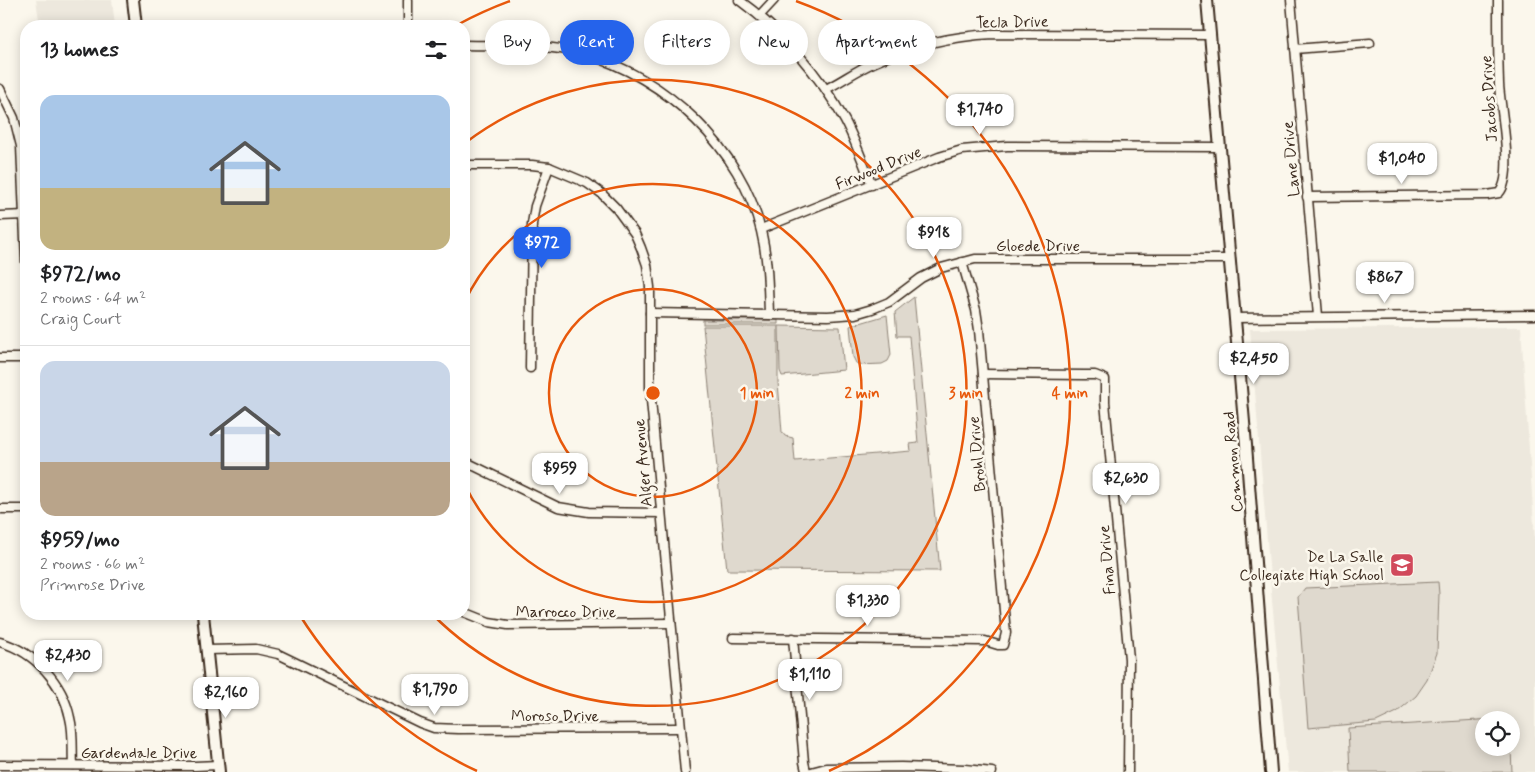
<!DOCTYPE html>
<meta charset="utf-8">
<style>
:root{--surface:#fff;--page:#f6f6f6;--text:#202124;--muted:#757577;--line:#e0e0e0;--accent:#2563eb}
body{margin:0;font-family:Mynerve,sans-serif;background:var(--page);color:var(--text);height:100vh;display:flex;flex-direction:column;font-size:19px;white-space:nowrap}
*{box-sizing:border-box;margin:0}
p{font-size:16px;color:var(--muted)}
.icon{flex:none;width:28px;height:28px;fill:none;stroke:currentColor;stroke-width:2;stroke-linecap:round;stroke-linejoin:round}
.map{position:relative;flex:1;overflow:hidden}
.panel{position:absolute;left:20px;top:20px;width:450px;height:600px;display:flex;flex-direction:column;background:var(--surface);border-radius:20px;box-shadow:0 2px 12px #0003}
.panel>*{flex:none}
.guide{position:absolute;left:485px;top:20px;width:475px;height:45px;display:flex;gap:10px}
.tools{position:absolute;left:1475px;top:711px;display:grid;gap:10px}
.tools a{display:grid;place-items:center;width:45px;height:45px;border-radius:50%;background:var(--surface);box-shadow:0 2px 12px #0003;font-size:25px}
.price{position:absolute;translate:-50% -42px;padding:0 11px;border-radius:10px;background:#fff;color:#222;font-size:16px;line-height:32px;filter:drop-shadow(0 1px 2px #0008)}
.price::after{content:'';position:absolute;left:50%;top:30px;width:15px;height:11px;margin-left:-8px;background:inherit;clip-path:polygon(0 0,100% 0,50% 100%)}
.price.active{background:var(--accent);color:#fff}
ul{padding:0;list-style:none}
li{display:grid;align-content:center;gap:10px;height:265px;padding:0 20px}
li+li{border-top:1px solid var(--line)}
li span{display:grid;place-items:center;height:155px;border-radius:15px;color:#555}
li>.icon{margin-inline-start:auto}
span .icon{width:90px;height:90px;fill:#fffc;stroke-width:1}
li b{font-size:21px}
h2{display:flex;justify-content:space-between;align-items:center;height:60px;padding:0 20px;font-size:21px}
.tag{padding:0 18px;border-radius:22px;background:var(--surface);box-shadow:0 2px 12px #0003;font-size:18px;line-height:45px}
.tag.active{background:var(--accent);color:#fff}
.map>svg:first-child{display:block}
</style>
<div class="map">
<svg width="1535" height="772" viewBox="0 0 1535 772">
<rect width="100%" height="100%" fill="#fbf7ec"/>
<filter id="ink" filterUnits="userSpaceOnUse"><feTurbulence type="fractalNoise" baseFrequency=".02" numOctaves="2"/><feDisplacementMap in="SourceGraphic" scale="10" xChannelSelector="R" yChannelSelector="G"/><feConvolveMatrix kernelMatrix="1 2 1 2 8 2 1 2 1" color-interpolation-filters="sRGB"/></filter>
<g filter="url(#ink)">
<g fill="#ede8dd" fill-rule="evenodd">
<path d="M36,0H112L115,26H40Z"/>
<path d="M1521,327L1535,541V772H1288L1271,590L1250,329ZM1484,720H1511V748H1484Z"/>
</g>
<g fill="#dfd9ce" stroke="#8d8276">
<path d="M914,297L940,571L727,570L703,326H778V382L782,432L785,436L793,438L795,461L911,451L910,444L918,443L909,336H897L895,312Z"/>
<path d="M887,315L891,355L888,361L882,364L860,365L856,363L853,357L850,326Z"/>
<rect x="703" y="320" width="75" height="4"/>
<path d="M779,326L840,327L844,370L782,376L780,371Z"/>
<path d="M1438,582L1439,594L1437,653L1427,680L1416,696L1397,712L1376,722L1308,728L1298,597L1305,588Z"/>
<path d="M1510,718V720H1484V748H1511L1512,772H1350L1348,728Z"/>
</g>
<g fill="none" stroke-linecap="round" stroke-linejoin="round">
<defs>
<g id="street">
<path d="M739,0C782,31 820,75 845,121C856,142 863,163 872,185"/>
<path d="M1291,0L1318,316"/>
<path d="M760,15L774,0"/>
<path d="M408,26V0"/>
<path d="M464,45C503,46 546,43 584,54C665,76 742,149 761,231C768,259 768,287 769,314"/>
<path d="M1295,49L1370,43"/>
<path d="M0,89L14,118L21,146L26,262"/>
<path d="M826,89C842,81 857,70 873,63C912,45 951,36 994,34L1209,35"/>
<path d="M464,165H532L549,167L587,183L601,193L616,208L635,234L641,248L647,265L650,287V389L685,772"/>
<path d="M1307,197L1487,195L1499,193C1515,176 1500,108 1499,84C1498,56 1498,28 1498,0"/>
<path d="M0,216L26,215"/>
<path d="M761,229L939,157L962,150L1007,146L1219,147"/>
<path d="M650,313L828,316L855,314L872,309L889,302L921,278L941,268L975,259H1229"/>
<path d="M1235,318L1535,315"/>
<path d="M0,358H20L26,356"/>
<path d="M530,368L532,224L535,206L549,167"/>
<path d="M983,374L1084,375H1095L1105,379V402L1129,659L1128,772"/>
<path d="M464,461L558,507L589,512L661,513"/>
<path d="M0,509H26"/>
<path d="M464,612L489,622L508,625L671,623"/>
<path d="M733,638L985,641L998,645H1003L1006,633L979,330L976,310L962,262"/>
<path d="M793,638L804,762L806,771L808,772"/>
<path d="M0,642C35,652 63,683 70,718C74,733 72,750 73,765"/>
<path d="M207,650L256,649L278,654L420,723L434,728L458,729L680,728"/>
<path d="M0,765L195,766L218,765"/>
<path d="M811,772L826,768L901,767L965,769L992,772"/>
</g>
<g id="secondary">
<path d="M133,0L136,26"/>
<path d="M1207,0L1246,445L1271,772"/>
<path d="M203,614L219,772"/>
</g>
</defs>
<use href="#street" stroke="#3b2a1e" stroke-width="11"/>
<use href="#secondary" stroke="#3b2a1e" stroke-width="14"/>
<use href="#street" stroke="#fbf7ec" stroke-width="8"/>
<use href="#secondary" stroke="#fbf7ec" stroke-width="10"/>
</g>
</g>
<g fill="none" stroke="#e8590c" stroke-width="2.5">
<circle cx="653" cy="393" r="104"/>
<path d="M464 303A209 209 0 1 1 464 483"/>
<path d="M465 143A313 313 0 1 1 432 614"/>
<path d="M477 771A417 417 0 0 1 299 614M457 25A417 417 0 0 1 510 1M796 1A417 417 0 0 1 829 771"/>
</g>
<defs>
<symbol id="school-square" viewBox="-11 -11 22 22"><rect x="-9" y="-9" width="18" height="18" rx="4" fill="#d1495b" stroke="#fbf7ec"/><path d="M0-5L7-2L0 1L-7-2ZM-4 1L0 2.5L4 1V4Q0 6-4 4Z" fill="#fff"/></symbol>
</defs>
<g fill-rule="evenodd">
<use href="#school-square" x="1388" y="551" width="28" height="28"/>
</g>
<g text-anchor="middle" stroke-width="5" stroke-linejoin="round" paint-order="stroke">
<g font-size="16" fill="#3b2a1e" stroke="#fbf7ec">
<text transform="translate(1012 21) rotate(-1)" y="6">Tecla Drive</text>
<text transform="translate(1488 99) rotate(-94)" y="6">Jacobs Drive</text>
<text transform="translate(1290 159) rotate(-95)" y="6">Lane Drive</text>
<text transform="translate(878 167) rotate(-22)" y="6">Firwood Drive</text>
<text x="1038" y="251">Gloede Drive</text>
<text transform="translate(976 454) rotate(-95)" y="6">Brohl Drive</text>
<text transform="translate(1232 462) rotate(-95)" y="6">Common Road</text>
<text transform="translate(642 463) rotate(-95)" y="6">Alger Avenue</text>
<text transform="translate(1106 560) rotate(-95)" y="6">Fina Drive</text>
<text x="566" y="617">Marrocco Drive</text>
<text x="555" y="721">Moroso Drive</text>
<text x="139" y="758">Gardendale Drive</text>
</g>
<g font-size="16" fill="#3b2a1e" stroke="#fbf7ec" text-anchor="end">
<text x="1384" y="562">De La Salle<tspan x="1384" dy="18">Collegiate High School</tspan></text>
</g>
</g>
<circle cx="653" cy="393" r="8" fill="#e8590c" stroke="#fbf7ec" stroke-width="2.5"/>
<g font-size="15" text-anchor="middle" font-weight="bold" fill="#e8590c" stroke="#fbf7ec" stroke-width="5" stroke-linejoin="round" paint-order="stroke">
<text x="757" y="398">1 min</text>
<text x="862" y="398">2 min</text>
<text x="966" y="398">3 min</text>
<text x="1070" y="398">4 min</text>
</g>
</svg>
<div class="tools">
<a><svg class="icon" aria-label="locate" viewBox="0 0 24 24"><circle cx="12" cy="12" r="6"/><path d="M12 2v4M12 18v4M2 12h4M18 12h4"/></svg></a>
</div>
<b class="price" style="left:980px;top:136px">$1,740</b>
<b class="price" style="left:1402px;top:185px">$1,040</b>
<b class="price" style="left:934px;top:259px">$918</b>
<b class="price active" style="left:542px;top:269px">$972</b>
<b class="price" style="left:1385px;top:304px">$867</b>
<b class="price" style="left:1254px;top:385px">$2,450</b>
<b class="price" style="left:560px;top:495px">$959</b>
<b class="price" style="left:1126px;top:505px">$2,630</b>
<b class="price" style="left:868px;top:627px">$1,330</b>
<b class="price" style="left:68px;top:682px">$2,430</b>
<b class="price" style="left:810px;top:701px">$1,110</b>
<b class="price" style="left:435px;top:716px">$1,790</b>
<b class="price" style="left:226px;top:719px">$2,160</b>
<div class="guide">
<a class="tag">Buy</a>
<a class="tag active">Rent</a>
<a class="tag">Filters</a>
<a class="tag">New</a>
<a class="tag">Apartment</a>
</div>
<section class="panel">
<h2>13 homes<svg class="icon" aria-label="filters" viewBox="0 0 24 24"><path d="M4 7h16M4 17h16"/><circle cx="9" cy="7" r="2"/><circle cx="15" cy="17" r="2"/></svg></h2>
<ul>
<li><span style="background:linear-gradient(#a9c7e8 60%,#c2b280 0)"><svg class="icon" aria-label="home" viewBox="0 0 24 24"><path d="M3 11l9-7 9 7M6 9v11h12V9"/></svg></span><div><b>$972/mo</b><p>2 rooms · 64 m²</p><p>Craig Court</p></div></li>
<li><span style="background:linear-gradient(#c9d6e8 65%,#b9a48a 0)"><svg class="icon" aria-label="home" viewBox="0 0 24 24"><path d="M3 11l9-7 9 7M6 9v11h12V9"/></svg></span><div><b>$959/mo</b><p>2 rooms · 66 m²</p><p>Primrose Drive</p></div></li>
</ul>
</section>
</div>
